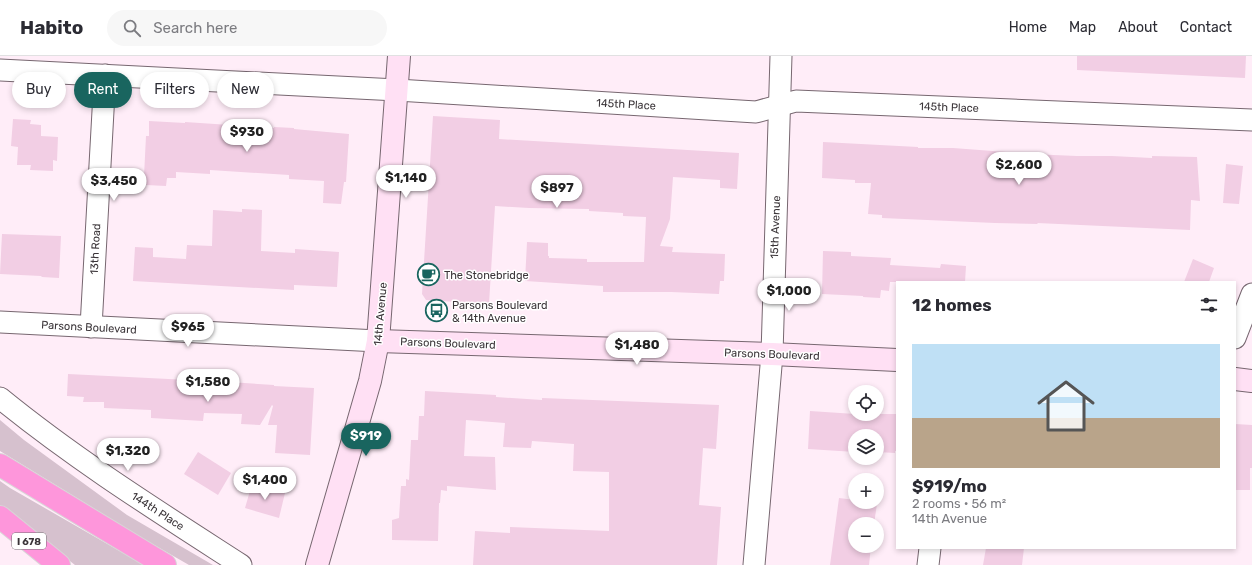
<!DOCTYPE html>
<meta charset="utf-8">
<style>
:root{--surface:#fff;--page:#f7f7f7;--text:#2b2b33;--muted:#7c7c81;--line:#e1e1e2;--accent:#19655f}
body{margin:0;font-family:Rubik,sans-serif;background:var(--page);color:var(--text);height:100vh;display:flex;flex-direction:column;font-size:15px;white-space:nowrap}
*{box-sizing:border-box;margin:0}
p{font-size:13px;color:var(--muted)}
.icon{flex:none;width:22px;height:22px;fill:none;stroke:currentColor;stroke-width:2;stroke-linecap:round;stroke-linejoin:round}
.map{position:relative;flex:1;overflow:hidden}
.sheet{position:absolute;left:896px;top:225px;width:340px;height:268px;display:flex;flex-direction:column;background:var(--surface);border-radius:0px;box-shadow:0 2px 6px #0003}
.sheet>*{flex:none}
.hud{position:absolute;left:12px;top:16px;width:380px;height:36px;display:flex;gap:8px}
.controls{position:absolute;left:848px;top:329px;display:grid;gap:8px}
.controls a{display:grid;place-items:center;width:36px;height:36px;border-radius:50%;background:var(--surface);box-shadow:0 2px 6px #0003;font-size:20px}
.price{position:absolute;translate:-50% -34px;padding:0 9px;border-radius:14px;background:#fff;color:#222;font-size:13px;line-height:26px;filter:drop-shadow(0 1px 2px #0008)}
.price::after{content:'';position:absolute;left:50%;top:24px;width:12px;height:9px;margin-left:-6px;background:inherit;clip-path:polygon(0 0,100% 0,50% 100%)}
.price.selected{background:var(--accent);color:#fff}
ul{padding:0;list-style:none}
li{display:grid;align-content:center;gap:8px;height:212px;padding:0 16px}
li span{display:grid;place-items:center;height:124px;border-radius:0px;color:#555}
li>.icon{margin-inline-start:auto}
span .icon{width:72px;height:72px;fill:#fffc;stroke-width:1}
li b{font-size:17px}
h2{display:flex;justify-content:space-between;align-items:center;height:48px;padding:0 16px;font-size:17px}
.chip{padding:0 14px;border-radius:18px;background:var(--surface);box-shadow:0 2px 6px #0003;font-size:14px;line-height:36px}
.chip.selected{background:var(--accent);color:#fff}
header{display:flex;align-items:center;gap:24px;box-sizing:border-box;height:56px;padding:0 20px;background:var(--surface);border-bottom:1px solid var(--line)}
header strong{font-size:19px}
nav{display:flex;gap:22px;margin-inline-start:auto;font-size:14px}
.search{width:280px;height:36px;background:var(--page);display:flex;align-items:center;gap:10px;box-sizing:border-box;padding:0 14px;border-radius:22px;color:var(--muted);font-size:15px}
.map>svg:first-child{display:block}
</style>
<header>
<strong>Habito</strong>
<div class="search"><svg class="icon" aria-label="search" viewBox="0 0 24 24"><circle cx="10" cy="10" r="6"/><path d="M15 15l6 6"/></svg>Search here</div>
<nav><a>Home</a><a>Map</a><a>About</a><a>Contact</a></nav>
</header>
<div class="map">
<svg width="1252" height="509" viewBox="0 0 1252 509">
<rect width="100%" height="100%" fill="#ffedf8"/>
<g fill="#d6c1ce">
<path d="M0,364L24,384L127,459L213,509H189L142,482L0,395Z"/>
<path d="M0,425L10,432L144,509H75L0,450Z"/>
</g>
<g fill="#f2cee4">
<path d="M1077,0H1246L1245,22L1077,14Z"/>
<path d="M433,60L500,64L499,83L739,97L737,133L720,132V124L673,121L670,163L660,190L673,191L672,196L725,198L724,225H720L719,238L671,236H603V230L525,225L527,186L548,187V200H549V202L587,203V206H644L646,161L623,160V157L589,155V153L529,152L495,150L489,248L426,244L422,238Z"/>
<path d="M13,63L31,64L30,68L41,69V80L58,81L57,105L53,104V115L30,114L31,109H17L18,91L11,90Z"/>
<path d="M149,65L185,67V66L274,72V71L294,72V73L349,78L346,126H344L341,148L323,147L324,125L289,123V119L210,114V118L176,116V122H167L166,130L146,129V120H144L146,80H149Z"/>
<path d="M823,86L918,91V92H953L1006,96H1030V98L1077,100H1112L1152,102V100L1197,101L1200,145L1191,144L1190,174L1037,167L1038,168L995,167L882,162V159L868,158L871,127H855V124L822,122Z"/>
<path d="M1226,108L1243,110L1239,148L1223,147Z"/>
<path d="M242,153L262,154L261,195L295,197V193L339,196L337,231L294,229V234L133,225L135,191L153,192V201L186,203L187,189L212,190L213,154L242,156Z"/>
<path d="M2,178L61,180L59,222L42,221L41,220L0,218Z"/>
<path d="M823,195L851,196V200L891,202L890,209L940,212L941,208L966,210L965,226H890L889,235L881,234L880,242L863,241V240L822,238Z"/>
<path d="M1193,203L1214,212L1209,226H1184Z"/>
<path d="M68,318L229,326L274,329V330L314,332L310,399L275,397L277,369H268L273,350L272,349L260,369L241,368L242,358L204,357L203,365L151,362V354L104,352V346H83L84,341L67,340Z"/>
<path d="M425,335L496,339V341L542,344V342L719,349L716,393L703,392L699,449L721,451L717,509H473L475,475L510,477V471L609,475V416L573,415L574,388L532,385L531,392L503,391L505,367L466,364L464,400L495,401L496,434L447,430V435L441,434L440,447H439L438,485L392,484V464L399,462L401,430H406V423L409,424L411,384H418L419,360H424Z"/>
<path d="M810,355L855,358H897V395H895V397L877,396V380H855V396L808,393Z"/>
<path d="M1235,368L1252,369V412H1250V434H1235Z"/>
<path d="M198,396L231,417L218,439L184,418Z"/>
<path d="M252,428L285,437L279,462L245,452Z"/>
<path d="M839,442L855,444V446L877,448L874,468H855V490H871L869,509H830Z"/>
<path d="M986,492H1024L1022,509H983Z"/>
</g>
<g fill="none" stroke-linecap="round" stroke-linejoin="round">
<defs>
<g id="street">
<path d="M0,14L397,34L756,56L796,45L1252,64"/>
<path d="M0,266L378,285"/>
<path d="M91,271L105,19"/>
<path d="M1235,282L1252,238"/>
<path d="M0,342C76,404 159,456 241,509"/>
<path d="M754,509L772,298L781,0"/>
<path d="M928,509L930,492"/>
</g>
<g id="secondary">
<path d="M378,285L772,298L897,304"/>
<path d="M1235,323L1252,325"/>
<path d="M317,509L370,325L378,285L399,0"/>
</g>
<g id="highway">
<path d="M0,409L165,509"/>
<path d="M0,461L59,509"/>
</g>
</defs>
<use href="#street" stroke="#776770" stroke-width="23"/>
<use href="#secondary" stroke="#776770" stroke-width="24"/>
<use href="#highway" stroke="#d8d6d7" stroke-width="24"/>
<use href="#street" stroke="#fff" stroke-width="21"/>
<use href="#secondary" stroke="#ffe0f4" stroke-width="22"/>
<use href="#highway" stroke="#fe96db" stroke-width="22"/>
</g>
<defs>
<symbol id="cafe-ring" viewBox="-11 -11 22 22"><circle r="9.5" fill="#fff" stroke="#19655f" stroke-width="1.5"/><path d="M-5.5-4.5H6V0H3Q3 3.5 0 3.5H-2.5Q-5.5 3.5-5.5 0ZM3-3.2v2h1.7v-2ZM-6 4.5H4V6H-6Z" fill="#19655f"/></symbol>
<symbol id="bus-ring" viewBox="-11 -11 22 22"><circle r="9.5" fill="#fff" stroke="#19655f" stroke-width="1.5"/><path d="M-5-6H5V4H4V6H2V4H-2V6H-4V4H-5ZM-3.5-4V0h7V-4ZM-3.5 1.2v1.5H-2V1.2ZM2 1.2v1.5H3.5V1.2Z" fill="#19655f"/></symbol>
</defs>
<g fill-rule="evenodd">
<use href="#cafe-ring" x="416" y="206" width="25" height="25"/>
<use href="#bus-ring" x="424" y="242" width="25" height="25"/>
</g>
<g text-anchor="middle" stroke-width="3" stroke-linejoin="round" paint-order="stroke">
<rect fill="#fff" stroke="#757174" stroke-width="1" x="12" y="477" width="34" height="16" rx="3"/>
<g font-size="10" font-weight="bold" fill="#3a3438">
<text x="29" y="489">I 678</text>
</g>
<g font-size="11" fill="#3a3438" stroke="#fff">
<text transform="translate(626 48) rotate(3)" y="4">145th Place</text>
<text transform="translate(949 51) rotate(2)" y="4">145th Place</text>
<text transform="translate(775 171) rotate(-88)" y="4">15th Avenue</text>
<text transform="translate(95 193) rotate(-87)" y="4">13th Road</text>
<text transform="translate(380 258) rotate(-85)" y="4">14th Avenue</text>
<text transform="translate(89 271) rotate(3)" y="4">Parsons Boulevard</text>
<text transform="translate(448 287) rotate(2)" y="4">Parsons Boulevard</text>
<text transform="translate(772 298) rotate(2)" y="4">Parsons Boulevard</text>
<text transform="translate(158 455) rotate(33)" y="4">144th Place</text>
</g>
<g font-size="11" fill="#3a3438" stroke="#fff" text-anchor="start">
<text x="444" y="223">The Stonebridge</text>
<text x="452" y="253">Parsons Boulevard<tspan x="452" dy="13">&amp; 14th Avenue</tspan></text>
</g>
</g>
</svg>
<div class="controls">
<a><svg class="icon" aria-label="locate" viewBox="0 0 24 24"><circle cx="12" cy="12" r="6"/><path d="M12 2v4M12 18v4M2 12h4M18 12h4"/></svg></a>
<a><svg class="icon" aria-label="layers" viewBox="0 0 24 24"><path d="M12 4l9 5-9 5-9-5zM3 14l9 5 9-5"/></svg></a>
<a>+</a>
<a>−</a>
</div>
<b class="price" style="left:247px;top:97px">$930</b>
<b class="price" style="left:1019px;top:130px">$2,600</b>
<b class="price" style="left:406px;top:143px">$1,140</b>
<b class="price" style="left:114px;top:146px">$3,450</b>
<b class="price" style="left:557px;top:153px">$897</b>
<b class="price" style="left:789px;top:256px">$1,000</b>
<b class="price" style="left:188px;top:292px">$965</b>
<b class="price" style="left:637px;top:310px">$1,480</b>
<b class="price" style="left:208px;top:347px">$1,580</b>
<b class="price selected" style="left:366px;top:401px">$919</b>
<b class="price" style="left:128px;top:416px">$1,320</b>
<b class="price" style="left:265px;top:445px">$1,400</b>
<div class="hud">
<a class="chip">Buy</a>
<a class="chip selected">Rent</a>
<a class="chip">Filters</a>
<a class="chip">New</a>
</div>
<section class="sheet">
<h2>12 homes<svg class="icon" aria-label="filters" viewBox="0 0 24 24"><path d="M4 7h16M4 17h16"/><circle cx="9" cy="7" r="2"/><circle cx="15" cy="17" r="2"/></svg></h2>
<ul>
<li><span style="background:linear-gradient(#bfe0f5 60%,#b9a48a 0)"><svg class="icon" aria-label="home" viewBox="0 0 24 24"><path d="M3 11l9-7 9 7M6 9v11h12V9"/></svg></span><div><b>$919/mo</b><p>2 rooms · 56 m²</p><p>14th Avenue</p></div></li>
</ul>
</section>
</div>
